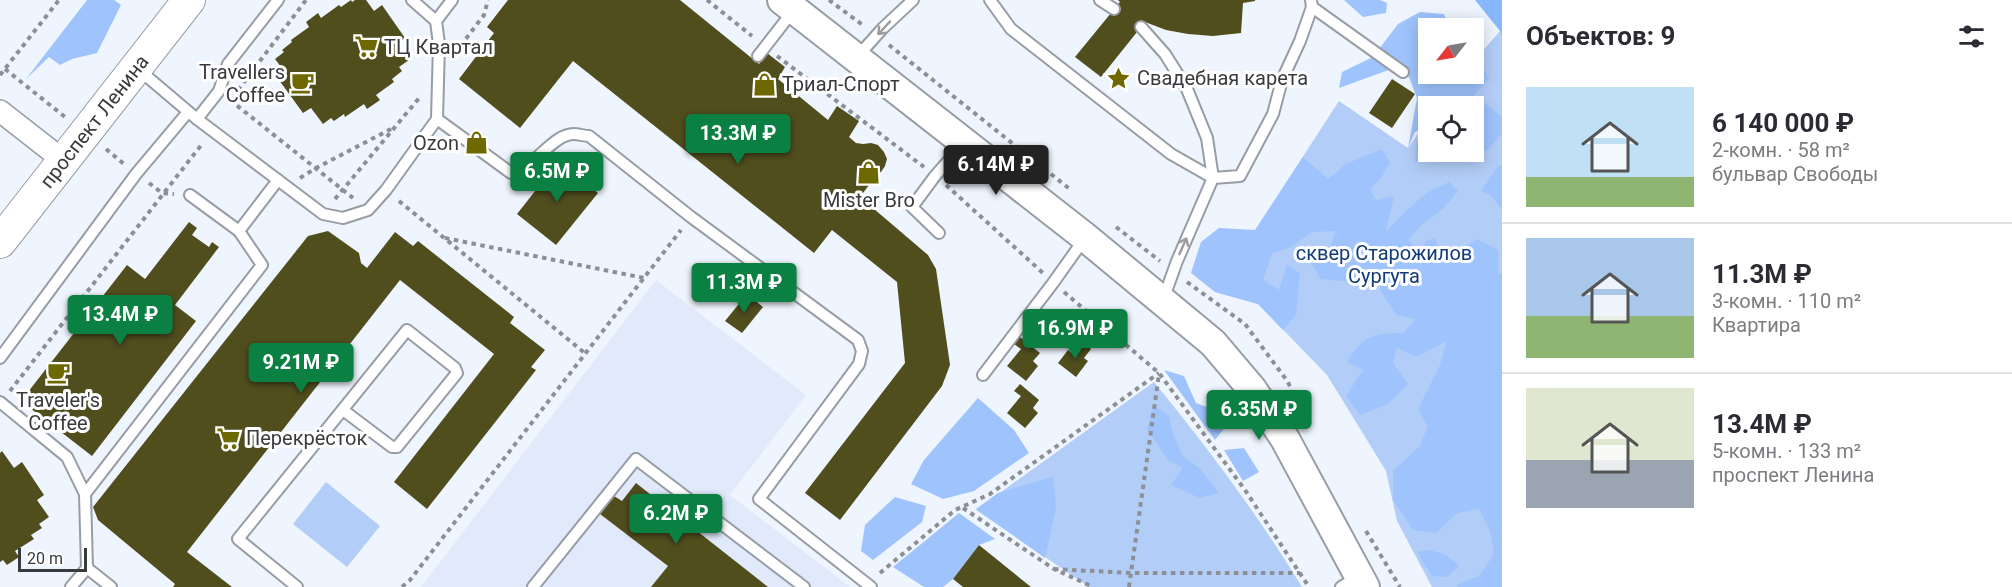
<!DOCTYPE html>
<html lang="ru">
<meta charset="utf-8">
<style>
:root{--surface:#fff;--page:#f2f2f3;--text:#2b2b33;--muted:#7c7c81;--line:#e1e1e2;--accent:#0b8043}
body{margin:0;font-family:Roboto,sans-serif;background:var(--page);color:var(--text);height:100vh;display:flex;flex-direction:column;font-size:22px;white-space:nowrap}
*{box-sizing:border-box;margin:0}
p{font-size:20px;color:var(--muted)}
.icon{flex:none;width:33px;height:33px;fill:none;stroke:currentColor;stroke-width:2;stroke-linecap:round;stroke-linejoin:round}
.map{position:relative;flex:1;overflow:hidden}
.panel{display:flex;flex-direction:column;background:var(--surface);width:510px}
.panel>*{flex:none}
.needle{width:39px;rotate:239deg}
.buttons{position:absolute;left:1418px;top:18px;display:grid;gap:12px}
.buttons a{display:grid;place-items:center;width:66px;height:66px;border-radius:0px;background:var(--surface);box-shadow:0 3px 15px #0003;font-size:30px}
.scale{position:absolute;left:18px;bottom:15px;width:69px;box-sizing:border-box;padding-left:6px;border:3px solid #383a3e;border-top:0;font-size:16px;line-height:21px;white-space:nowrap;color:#383a3e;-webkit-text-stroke:4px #fff;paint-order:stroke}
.price{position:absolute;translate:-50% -51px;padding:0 14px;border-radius:6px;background:var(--accent);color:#fff;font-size:20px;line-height:39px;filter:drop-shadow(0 2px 3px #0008)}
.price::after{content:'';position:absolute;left:50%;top:36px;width:18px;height:14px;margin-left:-9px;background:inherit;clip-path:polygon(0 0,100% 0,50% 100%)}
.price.on{background:#222;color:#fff}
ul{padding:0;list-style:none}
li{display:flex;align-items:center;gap:18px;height:150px;padding:0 24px}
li+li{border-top:2px solid var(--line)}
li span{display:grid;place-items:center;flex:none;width:168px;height:120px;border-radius:0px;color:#555}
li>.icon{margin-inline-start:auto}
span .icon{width:72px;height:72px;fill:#fffc;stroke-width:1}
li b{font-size:26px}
h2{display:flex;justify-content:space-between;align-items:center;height:72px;padding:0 24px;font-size:26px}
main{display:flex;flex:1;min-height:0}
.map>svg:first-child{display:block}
</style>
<main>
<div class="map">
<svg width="1502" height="587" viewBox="0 0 1502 587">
<rect width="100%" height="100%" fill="#eff5fe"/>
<path fill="#e1eafa" d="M656,280L806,395L730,495L850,587H421Z"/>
<g fill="#b2cdf7">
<path d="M1500,31L1502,37V587H1432L1397,521L1386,471L1327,375L1258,304L1215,292L1339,101L1408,148L1428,119V152H1473V106H1437L1473,74V62Z"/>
<path d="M1154,382C1208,448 1258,515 1302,587H1089L976,510Z"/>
<path d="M326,482L380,526L347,567L293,524Z"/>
</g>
<g fill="#9ec3fd">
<path d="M87,0H114L121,5L97,53L72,59L60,65L49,57L26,79Z"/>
<path d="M1344,0H1380L1387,3L1386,13L1363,17Z"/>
<path d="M1420,12L1444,14L1449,28H1428V74H1473V65L1482,66L1489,78L1465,106L1484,102L1502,117V134L1486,151L1445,162H1415L1416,143L1428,135V152H1473V106H1428V127L1415,132L1408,148L1417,98L1409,77L1394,68L1339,88L1342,72L1373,57L1398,24Z"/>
<path d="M1382,149L1390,163L1381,178L1370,189L1376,200L1394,196L1386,231L1416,202L1430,191L1449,182L1458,191L1443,209L1421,225L1408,240L1420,251L1426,241L1435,238L1443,261L1477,239L1498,250V275L1502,273V587H1457V585L1479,576L1494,554L1490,531L1479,509L1457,513L1436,533L1413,530L1393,500V471L1420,446L1428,426L1418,409L1440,365L1447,341L1416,357L1397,348L1393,363L1408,384L1388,404L1360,415L1346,396L1363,370L1347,362C1363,336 1373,333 1403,333L1416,319L1396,315L1380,290L1384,272L1355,282L1321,279L1310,262L1329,250L1336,231L1312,232L1291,247L1272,253L1263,280L1279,290L1287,265L1300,273L1296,315L1283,330L1258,304L1215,292L1191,273L1201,242L1219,228L1255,230L1303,157L1328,179L1346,164Z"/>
<path d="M1502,165V209L1491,196L1481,191L1497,167Z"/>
<path d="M1164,370L1184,376L1196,403L1215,410L1227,425L1215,440Z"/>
<path d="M978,398L1014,430L1029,453L974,491L943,499L911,484L924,460Z"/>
<path d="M1153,405L1169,416L1172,431L1182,455L1200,469L1219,493L1200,498L1171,485L1183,468L1168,460L1147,429Z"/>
<path d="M1244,448L1259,472L1243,481L1224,450Z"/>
<path d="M1053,477L1056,508L1045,558L976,509L998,493Z"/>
<path d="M895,497L926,506L922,522L873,560L861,551L865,525Z"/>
<path d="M959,513L995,539L979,545L953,579L943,587H924L893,567Z"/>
<path d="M1430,550L1446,555L1459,566L1447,577L1432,576L1417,552Z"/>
</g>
<path fill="#89b7ff" d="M1475,0H1502V37L1500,31Z"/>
<g fill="#514e1e">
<path d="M351,0L352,2L355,0H366L374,11L382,5L405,38L397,44L409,60L399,67L402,71L392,79L394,82L376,95L380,100L367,109L364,104L345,117L344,114L334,121L331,118L323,124L311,108L303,113L279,80L287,75L275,59L284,52L282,50L292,42L291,40L309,27L306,22L318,13L321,18L339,5L341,7Z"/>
<path d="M508,0H680L759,64L767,53L785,67L778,79L828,120L837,106L859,121L849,137L856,143L863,144L871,143L878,145L884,152L887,159L885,166L881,172L871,179L869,185L860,197L928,255L936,269L950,365L942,386L840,520L805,493L905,363L897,282L832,230L814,253L573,61L520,128L459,79L494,33L487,27Z"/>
<path d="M1118,0H1255V1L1243,3L1241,33L1213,36L1188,34L1166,30L1145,22L1101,77L1075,57L1120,2Z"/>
<path d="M1392,79L1415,94L1392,128L1369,113Z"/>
<path d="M558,162L598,193L556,245L517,214Z"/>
<path d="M189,222L197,228L192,235L209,247L212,242L219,247L175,305L196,321L92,456L21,401L127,265L145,279Z"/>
<path d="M328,231L359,253L361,263L367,268L395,232L413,246L418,241L514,317L510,323L545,350L531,367L536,370L427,509L394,482L494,354L400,280L187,552L232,587H173L175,584L98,520L93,507L308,236Z"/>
<path d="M747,294L763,307L742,333L725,321Z"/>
<path d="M1020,337L1040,353L1033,361L1038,366L1026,381L1007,366L1021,349L1014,344Z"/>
<path d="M1082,342L1091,349L1084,358L1088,361L1076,377L1058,363L1068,350L1073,354Z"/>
<path d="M1020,384L1039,400L1033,408L1038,413L1025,428L1007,413L1021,396L1014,391Z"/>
<path d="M2,451L14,468L22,462L44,495L37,500L49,517L39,524L42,528L31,535L34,539L15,551L19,557L7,565L3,560L0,562V453Z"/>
<path d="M636,483L768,587H651L668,566L600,514L614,496L622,501Z"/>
<path d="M979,545L1031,587H963L953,579Z"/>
</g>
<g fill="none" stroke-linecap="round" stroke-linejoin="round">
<defs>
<g id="service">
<path d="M990,0L1011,29L1171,154L1213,178L1240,176L1273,114L1282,80L1300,41L1312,7L1311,0"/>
<path d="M1100,0L1114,9"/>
<path d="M1312,7L1403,72"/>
<path d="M436,21L452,0"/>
<path d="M1141,27L1165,54L1187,89L1207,138L1213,178L1177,261L1163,300"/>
<path d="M758,56L793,11"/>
<path d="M857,57L883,28L913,0"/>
<path d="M138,69L197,119L323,214L343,218L368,210L386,190L437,119L439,44L436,21L412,0"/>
<path d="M197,119L219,91L228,64L278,0"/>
<path d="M437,119L511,173C535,168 552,134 574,134C579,134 584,136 589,136L691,217L858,340L862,351L859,364L759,499L871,587"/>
<path d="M239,231L278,180"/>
<path d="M939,233L912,207L935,176L963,144"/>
<path d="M0,358L136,174L188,112"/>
<path d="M983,375L1053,283L1085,238"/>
<path d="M0,402L67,457L85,494L87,568L71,587"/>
<path d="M85,494L262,265L239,231L190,195"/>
<path d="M87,568L111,587"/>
<path d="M297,587L238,539L407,330L455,368L457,373L397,447H392L343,410"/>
<path d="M533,587L636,459L804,587"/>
<path d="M1341,587L1359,576"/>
</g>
<path id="minor" d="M0,111L64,161"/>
<path id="secondary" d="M782,0L1085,237L1213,343L1252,389L1285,439L1365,587"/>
<g id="primary">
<path id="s1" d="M0,242L189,0"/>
</g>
</defs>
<use href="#service" stroke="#979ca5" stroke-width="14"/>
<use href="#minor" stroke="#979ca5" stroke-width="24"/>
<use href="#secondary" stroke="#979ca5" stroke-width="32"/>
<use href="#primary" stroke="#979ca5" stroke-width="34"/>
<g stroke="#8c9096" stroke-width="4" stroke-dasharray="4.5 4.5" stroke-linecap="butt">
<path d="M707,0L752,36"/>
<path d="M829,0L864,26"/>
<path d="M889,45L1071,190"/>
<path d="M455,53L484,15L488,0"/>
<path d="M777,56L924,167"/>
<path d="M5,69L65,117"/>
<path d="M0,75L59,0"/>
<path d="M238,90L306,0"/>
<path d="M230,100L353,198"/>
<path d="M106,149L124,164"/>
<path d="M300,178L316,168L391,129"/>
<path d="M149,183L162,193L174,194"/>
<path d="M946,185L1043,273"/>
<path d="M335,199L420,97"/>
<path d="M399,201L586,354"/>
<path d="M1116,227L1160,261"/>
<path d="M445,238L644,278"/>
<path d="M1187,282L1245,324L1288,382L1303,417"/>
<path d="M1064,292L1159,373L1245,490L1309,587"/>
<path d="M10,391L202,144"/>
<path d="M963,508L1054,569L1093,587"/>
<path d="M1366,531L1400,587"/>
<path d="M1054,569L1131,573H1300"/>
<path d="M880,573L955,510L990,494L1159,373"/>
<path d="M402,587L410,580L681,230"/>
<path d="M1129,587L1159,374"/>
</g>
<use href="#service" stroke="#fff" stroke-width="10"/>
<use href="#minor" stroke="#fff" stroke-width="21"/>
<use href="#secondary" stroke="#fff" stroke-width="28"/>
<use href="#primary" stroke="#fff" stroke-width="32"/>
</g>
<defs><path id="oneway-shaft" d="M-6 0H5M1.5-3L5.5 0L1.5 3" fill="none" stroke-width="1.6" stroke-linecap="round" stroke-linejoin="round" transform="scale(1.5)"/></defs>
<g stroke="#9c9c9e">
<use href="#oneway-shaft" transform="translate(884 28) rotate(133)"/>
<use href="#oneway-shaft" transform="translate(1183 246) rotate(-66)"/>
</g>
<defs>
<symbol id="supermarket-bare" viewBox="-9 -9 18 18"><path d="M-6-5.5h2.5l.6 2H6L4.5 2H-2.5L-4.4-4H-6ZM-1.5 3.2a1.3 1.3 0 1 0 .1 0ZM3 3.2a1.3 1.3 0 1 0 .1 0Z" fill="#6e6800" stroke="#fff" stroke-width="2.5" paint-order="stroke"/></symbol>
<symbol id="sight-bare" viewBox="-9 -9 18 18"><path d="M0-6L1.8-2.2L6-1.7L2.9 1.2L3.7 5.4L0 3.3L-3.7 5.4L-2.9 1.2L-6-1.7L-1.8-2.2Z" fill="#6e6800" stroke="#fff" stroke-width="2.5" paint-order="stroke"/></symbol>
<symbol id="cafe-bare" viewBox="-9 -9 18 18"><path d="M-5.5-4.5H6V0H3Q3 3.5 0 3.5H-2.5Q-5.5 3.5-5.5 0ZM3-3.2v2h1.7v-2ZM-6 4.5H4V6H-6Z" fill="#6e6800" stroke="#fff" stroke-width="2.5" paint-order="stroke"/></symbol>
<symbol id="shop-bare" viewBox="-9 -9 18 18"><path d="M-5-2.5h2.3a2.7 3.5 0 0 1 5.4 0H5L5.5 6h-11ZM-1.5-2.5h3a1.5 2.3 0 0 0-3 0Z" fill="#6e6800" stroke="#fff" stroke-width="2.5" paint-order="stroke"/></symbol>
</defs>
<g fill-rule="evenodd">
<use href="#supermarket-bare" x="350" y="30" width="33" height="33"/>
<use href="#sight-bare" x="1102" y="62" width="33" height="33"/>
<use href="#cafe-bare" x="286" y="66" width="33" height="33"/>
<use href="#shop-bare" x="748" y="68" width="33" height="33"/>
<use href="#shop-bare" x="460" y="126" width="33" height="33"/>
<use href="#shop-bare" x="852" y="156" width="33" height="33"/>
<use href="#cafe-bare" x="42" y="356" width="33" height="33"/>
<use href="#supermarket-bare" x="212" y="422" width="33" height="33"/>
</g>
<g text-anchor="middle" stroke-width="6" stroke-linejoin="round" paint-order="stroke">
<g font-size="20" fill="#383a3e" stroke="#fff" text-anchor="start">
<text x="384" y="54">ТЦ Квартал</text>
<text x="285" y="79" text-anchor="end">Travellers<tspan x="285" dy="23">Coffee</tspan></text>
<text x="1137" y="85">Свадебная карета</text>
<text x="782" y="91">Триал-Спорт</text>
<text x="459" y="150" text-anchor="end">Ozon</text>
<text x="869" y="207" text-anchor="middle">Mister Bro</text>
<text x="58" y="407" text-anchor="middle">Traveler's<tspan x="58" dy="23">Coffee</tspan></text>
<text x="246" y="445">Перекрёсток</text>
</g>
<g font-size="20" fill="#383a3e" stroke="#fff">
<text dy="7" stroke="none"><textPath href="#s1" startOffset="153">проспект Ленина</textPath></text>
</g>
<g font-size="20" fill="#113b79" stroke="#fff">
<text x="1384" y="260">сквер Старожилов<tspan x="1384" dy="23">Сургута</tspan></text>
</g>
</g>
</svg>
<div class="buttons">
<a><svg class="needle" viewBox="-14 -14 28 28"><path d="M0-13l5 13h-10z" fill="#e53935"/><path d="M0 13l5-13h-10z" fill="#7c7c81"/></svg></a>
<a><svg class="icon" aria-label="locate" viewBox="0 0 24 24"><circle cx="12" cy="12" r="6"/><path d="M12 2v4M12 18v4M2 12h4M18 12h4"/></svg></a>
</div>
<div class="scale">20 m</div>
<b class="price" style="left:738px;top:165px">13.3M ₽</b>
<b class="price on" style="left:996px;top:196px">6.14M ₽</b>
<b class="price" style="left:557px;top:203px">6.5M ₽</b>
<b class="price" style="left:744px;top:314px">11.3M ₽</b>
<b class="price" style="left:120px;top:346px">13.4M ₽</b>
<b class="price" style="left:1075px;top:360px">16.9M ₽</b>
<b class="price" style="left:301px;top:394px">9.21M ₽</b>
<b class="price" style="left:1259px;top:441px">6.35M ₽</b>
<b class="price" style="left:676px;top:545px">6.2M ₽</b>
</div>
<section class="panel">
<h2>Объектов: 9<svg class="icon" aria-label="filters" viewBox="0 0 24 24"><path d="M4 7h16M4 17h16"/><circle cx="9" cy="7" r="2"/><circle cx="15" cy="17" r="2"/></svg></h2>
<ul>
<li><span style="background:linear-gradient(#bfe0f5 75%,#8fb573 0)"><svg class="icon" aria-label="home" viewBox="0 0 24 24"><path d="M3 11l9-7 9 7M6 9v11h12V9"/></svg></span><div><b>6 140 000 ₽</b><p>2-комн. · 58 m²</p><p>бульвар Свободы</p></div></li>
<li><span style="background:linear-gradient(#a9c7e8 65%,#8fb573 0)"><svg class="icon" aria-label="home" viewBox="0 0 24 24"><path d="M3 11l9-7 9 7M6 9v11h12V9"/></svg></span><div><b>11.3M ₽</b><p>3-комн. · 110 m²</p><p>Квартира</p></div></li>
<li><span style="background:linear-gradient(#dfe7d0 60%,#9aa5b1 0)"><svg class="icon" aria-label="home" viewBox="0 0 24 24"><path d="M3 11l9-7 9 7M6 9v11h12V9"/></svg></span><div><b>13.4M ₽</b><p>5-комн. · 133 m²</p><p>проспект Ленина</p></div></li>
</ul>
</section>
</main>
